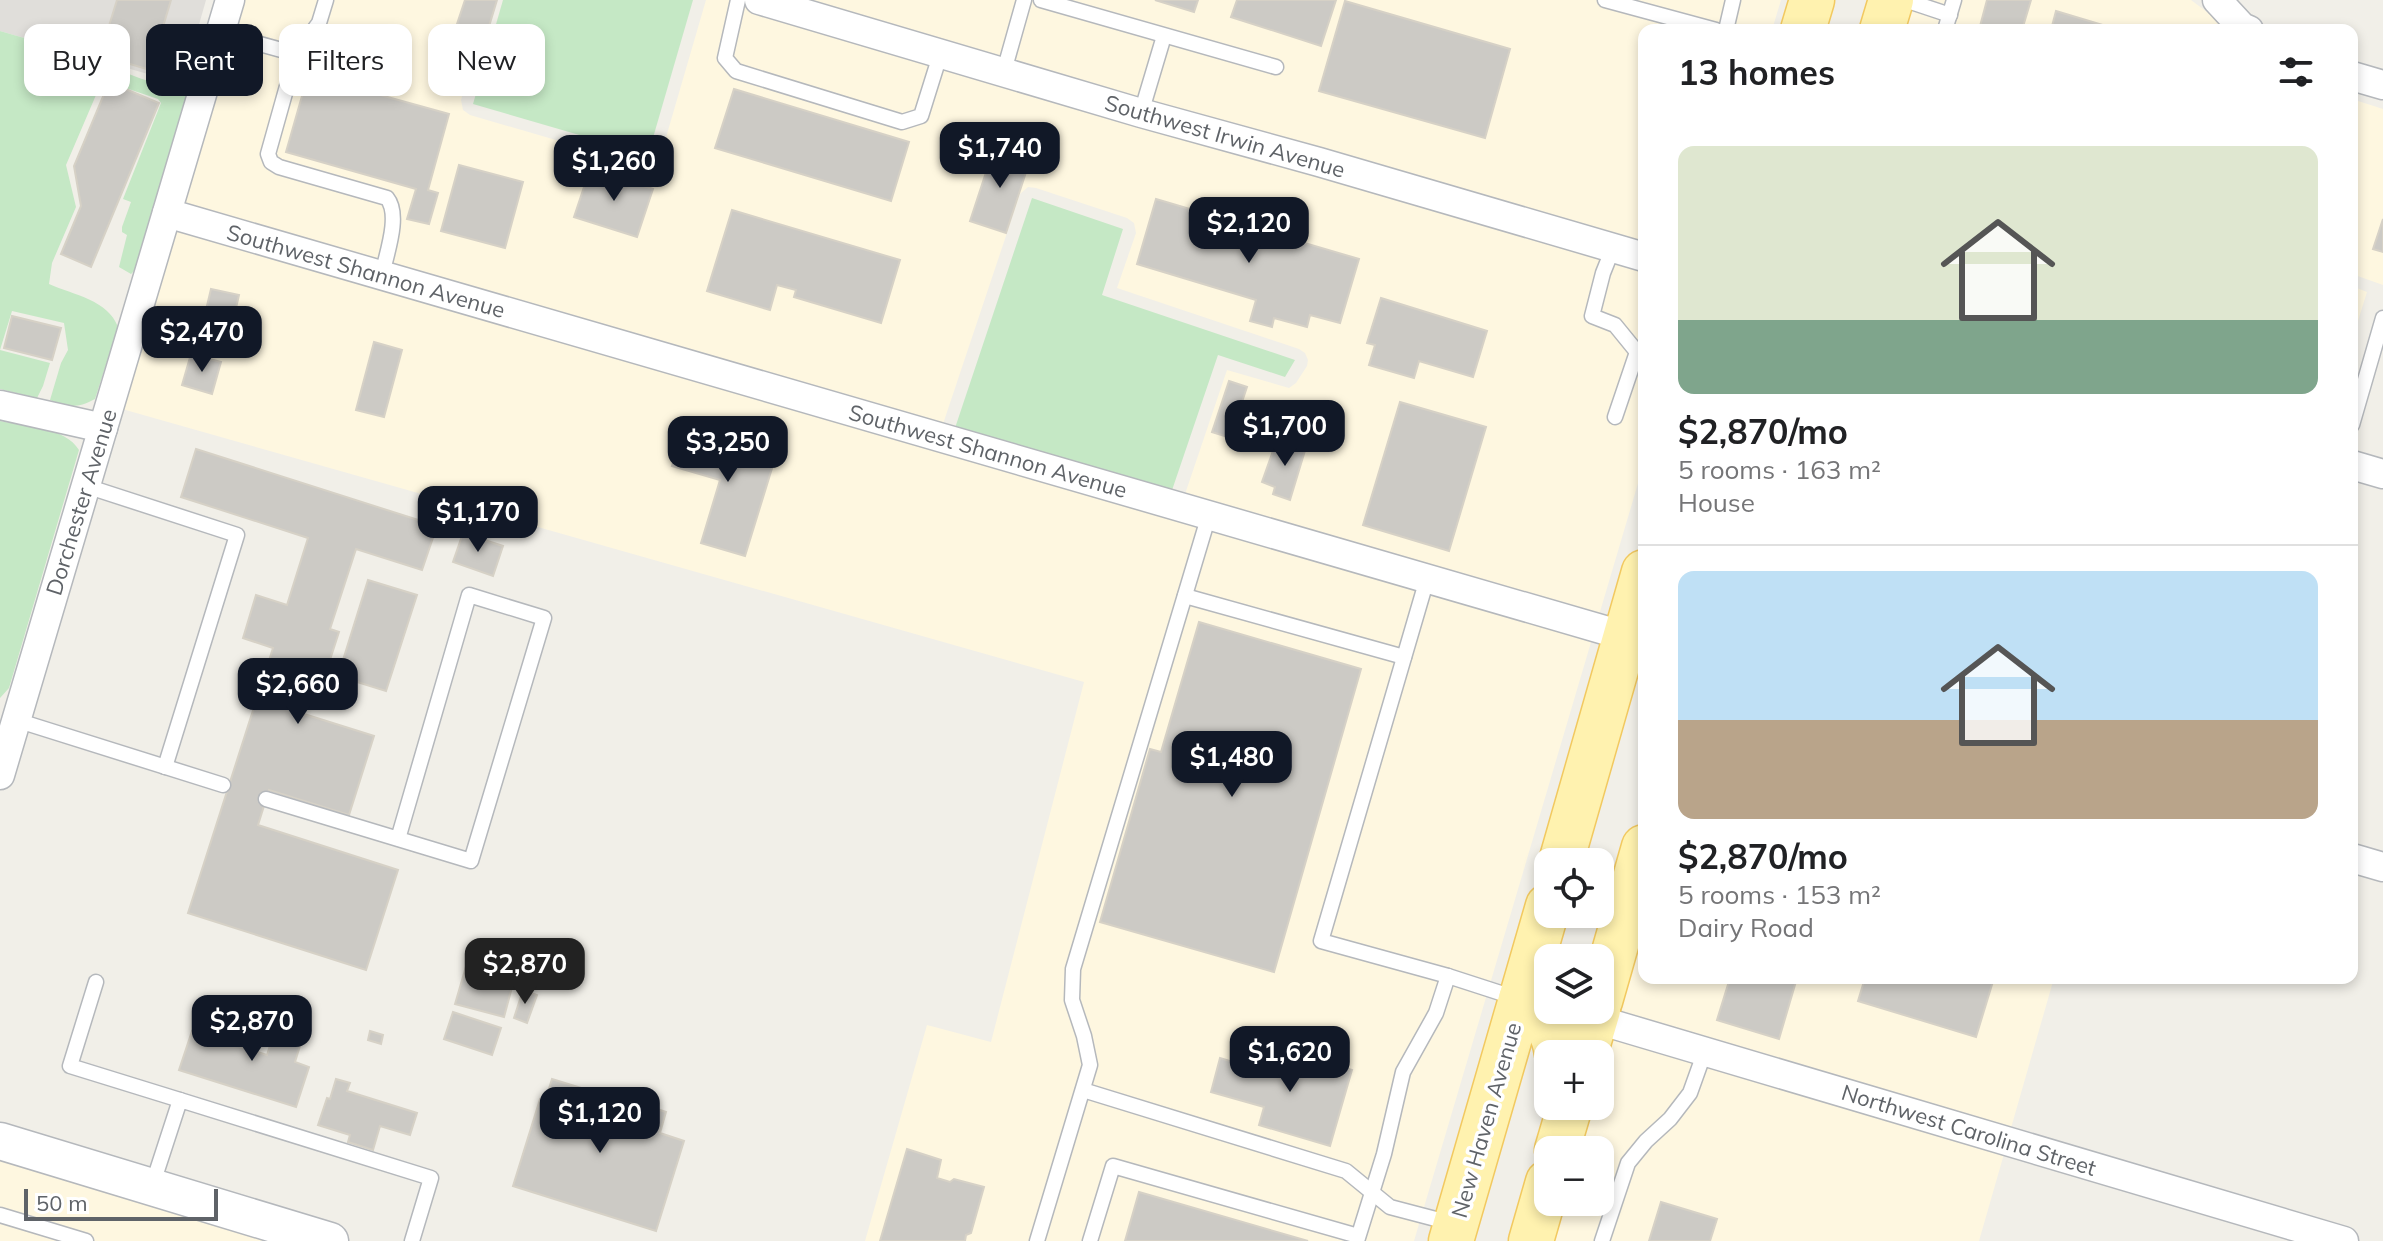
<!DOCTYPE html>
<meta charset="utf-8">
<style>
:root{--surface:#fff;--page:#f2f2f2;--text:#202124;--muted:#757577;--line:#e0e0e0;--accent:#111827}
body{margin:0;font-family:Mulish,sans-serif;background:var(--page);color:var(--text);height:100vh;display:flex;flex-direction:column;font-size:30px;white-space:nowrap}
*{box-sizing:border-box;margin:0}
p{font-size:26px;color:var(--muted)}
.icon{flex:none;width:44px;height:44px;fill:none;stroke:currentColor;stroke-width:2;stroke-linecap:round;stroke-linejoin:round}
.map{position:relative;flex:1;overflow:hidden}
.panel{position:absolute;left:1638px;top:24px;width:720px;height:960px;display:flex;flex-direction:column;background:var(--surface);border-radius:16px;box-shadow:0 4px 12px #0003}
.panel>*{flex:none}
.hud{position:absolute;left:24px;top:24px;width:760px;height:72px;display:flex;gap:16px}
.controls{position:absolute;left:1534px;top:848px;display:grid;gap:16px}
.controls a{display:grid;place-items:center;width:80px;height:80px;border-radius:16px;background:var(--surface);box-shadow:0 4px 12px #0003;font-size:40px}
.scale{position:absolute;left:24px;bottom:20px;width:194px;box-sizing:border-box;padding-left:8px;border:4px solid #5f6368;border-top:0;font-size:22px;line-height:28px;white-space:nowrap;color:#5f6368;-webkit-text-stroke:6px #fff;paint-order:stroke}
.price{position:absolute;translate:-50% -68px;padding:0 18px;border-radius:16px;background:var(--accent);color:#fff;font-size:26px;line-height:52px;filter:drop-shadow(0 2px 4px #0008)}
.price::after{content:'';position:absolute;left:50%;top:48px;width:24px;height:18px;margin-left:-12px;background:inherit;clip-path:polygon(0 0,100% 0,50% 100%)}
.price.on{background:#222;color:#fff}
ul{padding:0;list-style:none}
li{display:grid;align-content:center;gap:16px;height:424px;padding:0 40px}
li+li{border-top:2px solid var(--line)}
li span{display:grid;place-items:center;height:248px;border-radius:16px;color:#555}
li>.icon{margin-inline-start:auto}
span .icon{width:144px;height:144px;fill:#fffc;stroke-width:1}
li b{font-size:34px}
h2{display:flex;justify-content:space-between;align-items:center;height:96px;padding:0 40px;font-size:34px}
.tag{padding:0 28px;border-radius:16px;background:var(--surface);box-shadow:0 4px 12px #0003;font-size:28px;line-height:72px}
.tag.on{background:var(--accent);color:#fff}
.map>svg:first-child{display:block}
</style>
<div class="map">
<svg width="2383" height="1241" viewBox="0 0 2383 1241">
<rect width="100%" height="100%" fill="#f1efe8"/>
<g fill="#fef7e0" fill-rule="evenodd">
<path d="M219,0H490L461,100L463,110L470,115L645,166H653L660,158L706,0H1781L1772,30H1644V463L1414,1241H865L927,1025L991,1042L1084,682L115,407ZM1028,187L1036,188L1127,218L1134,223L1136,233L1117,288L1299,349L1305,353L1308,360L1307,366L1296,383L1289,388L1227,370L1182,503L943,424L1020,194Z"/>
<path d="M1891,0H2191L2231,30H1882Z"/>
<path d="M2352,99L2383,109V285L2352,274Z"/>
<path d="M2352,286L2367,292L2352,340Z"/>
<path d="M1644,907V978H2054L2011,1128L1613,1010Z"/>
<path d="M1606,1036L2004,1154L1979,1241H1547L1558,1202H1600V1150H1573L1586,1106H1600V1056Z"/>
<path d="M0,1155L284,1241H0Z"/>
</g>
<path fill="#e0deda" d="M0,0H206L182,84L0,31Z"/>
<g fill="#c5e8c5">
<path d="M503,0H693L648,155L473,104Z"/>
<path d="M0,31L83,55L86,65L83,81L99,88L66,165L76,207L52,263L49,284C74,295 108,300 118,327L95,399C79,408 67,408 50,400L61,363L68,350L64,323L12,311L0,350L50,363L43,386L37,398L0,389Z"/>
<path d="M107,66C129,73 152,85 175,87C182,87 187,84 194,85L138,267L131,274L119,267L127,235L122,232V227L131,202L123,199L161,103L158,99L102,80Z"/>
<path d="M1032,198L1123,229L1102,295L1295,360L1285,377L1218,355L1169,499L955,428Z"/>
<path d="M0,421C25,426 65,427 79,450L9,688L0,698Z"/>
</g>
<g fill="#cccac5" stroke="#d6d1c6" stroke-width="2">
<path d="M117,0H171L150,70L100,55Z"/>
<path d="M465,0H497L487,33L457,24Z"/>
<path d="M1155,0H1198L1194,12Z"/>
<path d="M1237,0H1336L1321,46L1231,17Z"/>
<path d="M1987,0H2031L2022,30H1979Z"/>
<path d="M1345,1L1510,49L1485,138L1319,91Z"/>
<path d="M2056,11L2116,29V30H2051Z"/>
<path d="M91,68L100,72L96,83L87,79Z"/>
<path d="M308,75L449,114L428,190L438,193L429,224L407,219L416,189L286,152Z"/>
<path d="M109,82L159,103L91,267L61,254L81,206L74,166Z"/>
<path d="M734,89L909,142L891,201L715,148Z"/>
<path d="M994,148L1030,160L1006,233L970,221Z"/>
<path d="M459,165L523,182L505,248L441,231Z"/>
<path d="M590,169L653,189L637,237L574,217Z"/>
<path d="M1156,199L1359,259L1340,323L1310,315L1307,327L1274,318L1272,327L1250,321L1256,300L1137,264Z"/>
<path d="M732,210L900,260L881,323L794,297L796,290L777,285L770,310L707,291Z"/>
<path d="M2383,219V252L2373,249Z"/>
<path d="M211,289L239,295L225,355L197,348Z"/>
<path d="M1381,298L1487,331L1473,377L1419,361L1414,378L1369,365L1375,345L1367,343Z"/>
<path d="M12,316L61,328L52,360L4,348Z"/>
<path d="M374,342L402,350L384,417L356,410Z"/>
<path d="M191,354L221,362L212,394L182,385Z"/>
<path d="M1229,381L1247,387L1242,402L1252,405L1246,424L1236,421L1231,438L1212,432Z"/>
<path d="M1400,402L1486,427L1449,551L1363,525Z"/>
<path d="M684,424L777,452L745,556L701,543L720,480L672,466Z"/>
<path d="M1289,438L1307,444L1290,500L1273,494L1275,487L1262,482L1274,448L1284,451Z"/>
<path d="M196,449L437,526L422,570L356,549L330,629L339,632L328,666L317,662L301,713L374,736L349,815L269,790L258,825L398,870L366,970L188,913L273,648L243,638L256,595L287,605L308,538L181,497Z"/>
<path d="M463,533L503,546L493,576L453,562Z"/>
<path d="M368,580L417,595L386,691L338,676Z"/>
<path d="M1199,622L1361,669L1274,972L1100,922L1150,749L1161,752Z"/>
<path d="M467,963L515,976L504,1017L455,1004Z"/>
<path d="M1730,978H1797L1779,1039L1717,1020Z"/>
<path d="M1865,978H1994L1976,1037L1858,1001Z"/>
<path d="M523,990L537,995L527,1023L514,1018Z"/>
<path d="M453,1012L501,1028L492,1055L444,1039Z"/>
<path d="M280,1014L307,1023L295,1062L309,1067L296,1107L179,1070L192,1031L267,1055Z"/>
<path d="M370,1031L383,1035L381,1044L368,1040Z"/>
<path d="M1280,1049L1352,1070L1330,1146L1259,1125L1264,1107L1211,1092L1220,1058L1273,1074Z"/>
<path d="M336,1079L350,1083L347,1091L417,1113L410,1135L380,1126L373,1150L348,1142L350,1135L318,1125L327,1098L330,1099Z"/>
<path d="M552,1079L620,1100V1097L666,1112L660,1133L684,1141L656,1231L513,1186L540,1099L545,1101Z"/>
<path d="M907,1149L941,1160L937,1178L950,1182L954,1179L984,1187L971,1233L966,1235L965,1241H880Z"/>
<path d="M1139,1192L1308,1241H1125Z"/>
<path d="M1661,1202L1717,1219L1710,1241H1649Z"/>
</g>
<g fill="none" stroke-linecap="round" stroke-linejoin="round">
<defs>
<g id="service">
<path d="M738,0L725,58L736,71L902,122L921,116L941,52"/>
<path d="M1041,0L1276,67"/>
<path d="M1605,0L1716,30"/>
<path d="M1905,0L1950,15"/>
<path d="M1726,30L1733,0"/>
<path d="M1945,30L1954,0"/>
<path d="M220,33L296,54L268,154L271,162L279,167L387,198C401,215 386,255 382,275"/>
<path d="M296,54L319,23L326,0"/>
<path d="M1004,71L1024,0"/>
<path d="M1141,113L1164,36"/>
<path d="M1613,248L1603,273L1592,316L1615,325L1637,352L1615,417"/>
<path d="M2352,425L2383,318"/>
<path d="M86,486L237,535L165,767"/>
<path d="M1427,579L1321,941L1448,976L1516,998"/>
<path d="M1185,596L1404,657"/>
<path d="M16,720L223,785"/>
<path d="M266,799L471,861L544,618L469,595L398,839"/>
<path d="M96,982L70,1066L180,1100"/>
<path d="M1083,1090L1346,1171L1390,1207L1451,1223"/>
<path d="M152,1186L180,1100L431,1178L412,1241"/>
<path d="M0,1215L86,1241"/>
<path d="M1037,1241L1090,1065L1084,1036L1072,1000L1073,969L1209,515"/>
<path d="M1090,1241L1113,1166L1358,1236"/>
<path d="M1357,1241L1384,1154L1403,1072L1436,1013L1448,976"/>
<path d="M1602,1241L1628,1163L1646,1141L1670,1119L1690,1093L1705,1051"/>
</g>
<g id="minor">
<path d="M759,0L1141,113L1319,162L1644,257"/>
<path d="M2217,0L2242,27L2249,30"/>
<path d="M2352,76L2383,85"/>
<path d="M167,213L1625,636"/>
<path d="M0,405L103,428"/>
<path d="M2352,465L2383,474"/>
<path d="M0,775L230,0"/>
<path d="M2352,858L2383,867"/>
<path d="M1595,1019L2344,1241"/>
</g>
<path id="tertiary" d="M0,1141L330,1241"/>
<g id="primary">
<path d="M1803,30L1812,0"/>
<path d="M1882,30L1891,0"/>
<path d="M1561,862L1644,572"/>
<path d="M1521,999C1541,1017 1553,1026 1557,1054"/>
<path d="M1600,1001L1644,847"/>
<path d="M1585,1054L1598,1010"/>
<path d="M1557,1150L1570,1106"/>
<path d="M1451,1241L1548,906"/>
<path d="M1531,1241L1548,1182"/>
</g>
</defs>
<use href="#service" stroke="#b5b8bc" stroke-width="17"/>
<use href="#minor" stroke="#b5b8bc" stroke-width="31"/>
<use href="#tertiary" stroke="#b5b8bc" stroke-width="39"/>
<use href="#primary" stroke="#f2c960" stroke-width="47"/>
<use href="#service" stroke="#fff" stroke-width="14"/>
<use href="#minor" stroke="#fff" stroke-width="28"/>
<use href="#tertiary" stroke="#fff" stroke-width="36"/>
<use href="#primary" stroke="#fff2af" stroke-width="44"/>
</g>
<g text-anchor="middle" stroke-width="7" stroke-linejoin="round" paint-order="stroke">
<g font-size="22" fill="#5f6368" stroke="#fff">
<text transform="translate(1225 136) rotate(16)" y="8">Southwest Irwin Avenue</text>
<text transform="translate(366 271) rotate(16)" y="8">Southwest Shannon Avenue</text>
<text transform="translate(988 451) rotate(16)" y="8">Southwest Shannon Avenue</text>
<text transform="translate(81 502) rotate(-73)" y="8">Dorchester Avenue</text>
<text transform="translate(1486 1120) rotate(-74)" y="8">New Haven Avenue</text>
<text transform="translate(1969 1130) rotate(17)" y="8">Northwest Carolina Street</text>
</g>
</g>
</svg>
<div class="controls">
<a><svg class="icon" aria-label="locate" viewBox="0 0 24 24"><circle cx="12" cy="12" r="6"/><path d="M12 2v4M12 18v4M2 12h4M18 12h4"/></svg></a>
<a><svg class="icon" aria-label="layers" viewBox="0 0 24 24"><path d="M12 4l9 5-9 5-9-5zM3 14l9 5 9-5"/></svg></a>
<a>+</a>
<a>−</a>
</div>
<div class="scale">50 m</div>
<b class="price" style="left:1000px;top:190px">$1,740</b>
<b class="price" style="left:614px;top:203px">$1,260</b>
<b class="price" style="left:1249px;top:265px">$2,120</b>
<b class="price" style="left:202px;top:374px">$2,470</b>
<b class="price" style="left:1285px;top:468px">$1,700</b>
<b class="price" style="left:728px;top:484px">$3,250</b>
<b class="price" style="left:478px;top:554px">$1,170</b>
<b class="price" style="left:298px;top:726px">$2,660</b>
<b class="price" style="left:1232px;top:799px">$1,480</b>
<b class="price on" style="left:525px;top:1006px">$2,870</b>
<b class="price" style="left:252px;top:1063px">$2,870</b>
<b class="price" style="left:1290px;top:1094px">$1,620</b>
<b class="price" style="left:600px;top:1155px">$1,120</b>
<div class="hud">
<a class="tag">Buy</a>
<a class="tag on">Rent</a>
<a class="tag">Filters</a>
<a class="tag">New</a>
</div>
<section class="panel">
<h2>13 homes<svg class="icon" aria-label="filters" viewBox="0 0 24 24"><path d="M4 7h16M4 17h16"/><circle cx="9" cy="7" r="2"/><circle cx="15" cy="17" r="2"/></svg></h2>
<ul>
<li><span style="background:linear-gradient(#dfe7d0 70%,#7fa58c 0)"><svg class="icon" aria-label="home" viewBox="0 0 24 24"><path d="M3 11l9-7 9 7M6 9v11h12V9"/></svg></span><div><b>$2,870/mo</b><p>5 rooms · 163 m²</p><p>House</p></div></li>
<li><span style="background:linear-gradient(#bfe0f5 60%,#b9a48a 0)"><svg class="icon" aria-label="home" viewBox="0 0 24 24"><path d="M3 11l9-7 9 7M6 9v11h12V9"/></svg></span><div><b>$2,870/mo</b><p>5 rooms · 153 m²</p><p>Dairy Road</p></div></li>
</ul>
</section>
</div>
